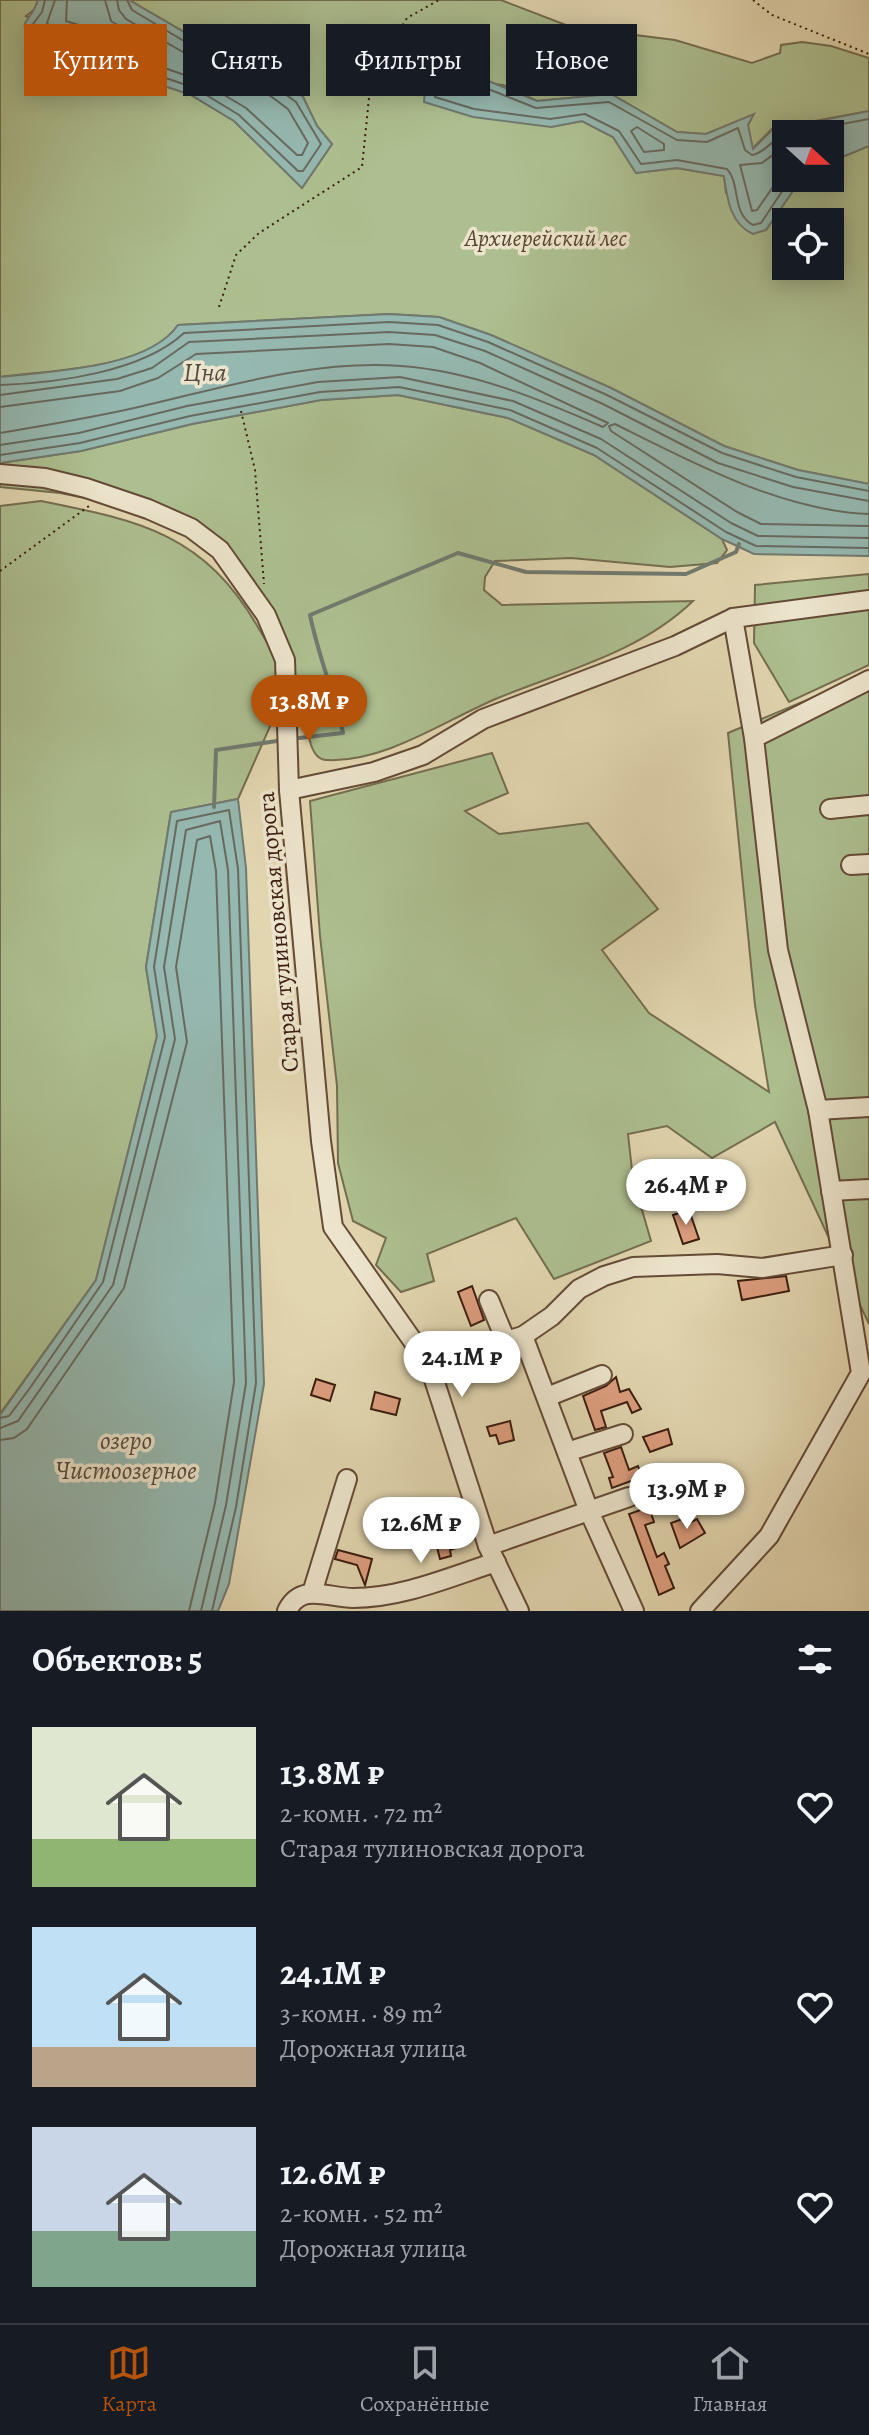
<!DOCTYPE html>
<html lang="ru">
<meta charset="utf-8">
<style>
:root{--surface:#171b24;--page:#242831;--text:#f1f3f6;--muted:#9ea1a6;--line:#363941;--accent:#b45309}
body{margin:0;font-family:Alegreya,serif;background:var(--page);color:var(--text);height:100vh;display:flex;flex-direction:column;font-size:30px;white-space:nowrap}
*{box-sizing:border-box;margin:0}
p{font-size:26px;color:var(--muted)}
.icon{flex:none;width:44px;height:44px;fill:none;stroke:currentColor;stroke-width:2;stroke-linecap:round;stroke-linejoin:round}
.map{position:relative;height:1611px;overflow:hidden}
.sheet{display:flex;flex-direction:column;background:var(--surface);flex:1}
.sheet>*{flex:none}
.top-card{position:absolute;left:24px;top:24px;width:822px;height:72px;display:flex;gap:16px}
.needle{width:52px;rotate:111deg}
.controls{position:absolute;left:772px;top:120px;display:grid;gap:16px}
.controls a{display:grid;place-items:center;width:72px;height:72px;border-radius:0px;background:var(--surface);box-shadow:0 4px 20px #0003;font-size:40px}
.price{position:absolute;translate:-50% -68px;padding:0 18px;border-radius:28px;background:#fff;color:#222;font-size:26px;line-height:52px;filter:drop-shadow(0 2px 4px #0008)}
.price::after{content:'';position:absolute;left:50%;top:48px;width:24px;height:18px;margin-left:-12px;background:inherit;clip-path:polygon(0 0,100% 0,50% 100%)}
.price.active{background:var(--accent);color:#fff}
ul{padding:0;list-style:none}
li{display:flex;align-items:center;gap:24px;height:200px;padding:0 32px}
li span{display:grid;place-items:center;flex:none;width:224px;height:160px;border-radius:0px;color:#555}
li>.icon{margin-inline-start:auto}
span .icon{width:96px;height:96px;fill:#fffc;stroke-width:1}
li b{font-size:34px}
h2{display:flex;justify-content:space-between;align-items:center;height:96px;padding:0 32px;font-size:34px}
.chip{padding:0 28px;border-radius:0px;background:var(--surface);box-shadow:0 4px 20px #0003;font-size:28px;line-height:72px}
.chip.active{background:var(--accent);color:#fff}
.tab-bar{display:flex;justify-content:space-around;align-items:center;height:112px;border-top:2px solid var(--line);background:var(--surface);font-size:22px;color:var(--muted)}
.tab-bar a{display:grid;justify-items:center;gap:4px}
.tab-bar .active{color:var(--accent)}
.map>svg:first-child{display:block}
</style>
<div class="map">
<svg width="869" height="1611" viewBox="0 0 869 1611">
<rect width="100%" height="100%" fill="#e2d6b0"/>
<filter id="stains"><feTurbulence type="fractalNoise" baseFrequency=".0025" numOctaves="4"/><feColorMatrix values="0 0 0 0 .2 0 0 0 0 .09 0 0 0 0 .02 0 0 0 .5 -.17"/></filter>
<radialGradient id="worn" r=".72"><stop offset=".6" stop-color="#630" stop-opacity="0"/><stop offset="1" stop-color="#630" stop-opacity=".3"/></radialGradient>
<g fill="#adbf90" stroke="#746e50" stroke-width="2" fill-rule="evenodd">
<path d="M0,0H38L35,9L26,16L191,95L234,121L302,188L332,144L317,126L303,97L251,59L237,51L208,46L129,0H501L571,27L675,40L752,63L780,53L781,45L802,42L831,46L869,58V111L772,129L752,149L748,125L753,115L706,134L677,132L611,94L537,101L503,85L460,80L433,60L426,76L551,127L582,121L613,137L636,173L677,168L724,176L726,193L766,230L800,179L830,178V162L869,146V484L798,470L724,446L611,388L491,335L439,317L389,314L178,325C147,370 51,370 0,377ZM786,222H830V266H786Z"/>
<path d="M398,395L508,418L594,455L722,539L727,550L717,563L670,567L571,558L495,561L485,577L484,590L502,605L693,601C639,653 566,670 498,698C447,719 385,763 327,760C318,760 314,753 311,745L287,652L273,628L200,540L116,504L60,493L0,487V463L81,451L192,424L321,400Z"/>
<path d="M41,501C141,521 205,534 259,629C271,649 283,666 286,690L238,799L171,812L146,967L157,1036L96,1280L0,1414V506Z"/>
<path d="M869,574V665L789,702L754,643L755,585Z"/>
<path d="M869,674V1324L775,1122L712,1158L667,1126L628,1134L633,1179L651,1241L554,1279L516,1218L427,1254L434,1281L401,1292L376,1265L386,1238L353,1221L338,1163L337,1086L320,936L310,801L492,753L508,793L465,811L499,834L588,823L658,909L602,950L649,1013L769,1092L755,1005L728,733Z"/>
</g>
<g fill="#95b8b0" stroke="#717a70" stroke-width="2">
<path d="M38,0H129L208,46L237,51L303,97L317,126L332,144L302,188L234,121L191,95L45,46C9,22 30,26 38,0Z"/>
<path d="M433,59L459,80L479,77L537,101L611,94L677,132L706,134L754,114L748,125L753,149L772,130L869,111V146L830,162V134H786V178H802L766,230L753,234C730,224 727,198 724,176L677,168L636,173L613,137L582,121L551,127L473,117L424,102L426,76Z"/>
<path d="M389,314L439,317L491,335L611,388L724,446L798,470L869,484V556L754,554L722,539L594,455L508,418L398,395L321,400L192,424L81,451L0,463V377C50,371 148,369 178,325Z"/>
<path d="M238,799L246,868L264,1384L229,1584L218,1611H0V1415L96,1280L157,1036L146,967L171,812Z"/>
</g>
<g fill="none" stroke-linecap="round" stroke-linejoin="round">
<g stroke="#686a60" stroke-width="2">
<path d="M45,0L42,12L33,24L48,38L195,88L239,115L298,171H303L321,144L296,102L247,66L234,58L204,53L132,10L127,0"/>
<path d="M55,0L47,23L52,29L199,80L246,108L297,155H302L308,143L288,109L241,74L230,67L200,62L126,19L119,10L117,0"/>
<path d="M67,0L66,21L139,44V38L111,21L105,0"/>
<path d="M637,127L664,144V150L644,152L631,131Z"/>
<path d="M789,134L869,119"/>
<path d="M786,135C772,138 766,153 752,155L745,150L738,128L707,142L677,140L609,102L536,108L478,85L458,88L439,78L434,81L435,97L474,109L550,119L585,114L619,131L641,164L677,160L727,169C741,184 731,213 753,225L761,223L791,178"/>
<path d="M786,145L762,163L740,165L752,211L757,210L786,168"/>
<path d="M0,385C57,383 142,372 184,333L389,322L438,325L488,342L607,395L722,453L796,477L869,491"/>
<path d="M0,395L117,379L152,368L189,342L389,332L435,335L485,351L603,404L718,463L793,487L869,501"/>
<path d="M0,407L120,391L158,378L196,354L389,344L433,347L480,363L608,423L603,427C539,399 472,371 401,366C316,359 225,387 143,406C96,417 48,425 0,433"/>
<path d="M0,445L79,433L187,406L318,382L400,377L513,401L601,439L731,523L758,536L869,538"/>
<path d="M0,455L80,443L190,416L320,392L399,387L510,410L597,448L726,532L756,546L869,548"/>
<path d="M869,514C782,511 691,462 615,424L609,426L611,431L737,512L761,524L869,526"/>
<path d="M0,1418L9,1416L30,1388L103,1282L165,1037L154,967L177,821L229,810L238,869L256,1383L236,1507L212,1611"/>
<path d="M0,1428L18,1421L113,1285L175,1039L164,967L186,830L220,821L228,870L246,1383L226,1505L201,1611"/>
<path d="M0,1440L14,1438L27,1429L124,1288L187,1042L176,967L197,840L210,836L216,871L234,1382L215,1503L189,1611"/>
</g>
<g stroke="#717a70" stroke-width="4">
<path d="M299,738L343,733C334,693 318,655 310,615L458,553L526,572L686,574L736,552L739,544"/>
<path d="M214,807L216,750L277,741"/>
</g>
</g>
<g fill="#dd9e7f" stroke="#3b1c0f" stroke-width="2">
<path d="M689,1210L699,1239L683,1244L673,1215Z"/>
<path d="M786,1276L789,1291L742,1300L738,1281Z"/>
<path d="M472,1286L484,1320L471,1326L458,1292Z"/>
<path d="M616,1377L620,1392L629,1389L641,1409L632,1413L627,1402L601,1411L606,1427L595,1430L583,1396L606,1386Z"/>
<path d="M316,1379L335,1385L330,1401L311,1395Z"/>
<path d="M375,1392L400,1399L396,1415L371,1409Z"/>
<path d="M510,1421L514,1440L499,1444L496,1435L490,1436L487,1427Z"/>
<path d="M668,1429L672,1444L650,1452L643,1437Z"/>
<path d="M621,1447L629,1470L638,1466L642,1477L612,1488L609,1478L613,1477L604,1453Z"/>
<path d="M649,1507L654,1522L645,1525L657,1557L664,1553L669,1564L665,1566L674,1588L659,1595L629,1514Z"/>
<path d="M685,1518L687,1524L697,1519L705,1533L680,1548L671,1523Z"/>
<path d="M449,1519L456,1548L450,1550L451,1556L440,1559L431,1523Z"/>
<path d="M338,1550L372,1559L365,1585L357,1565L335,1559Z"/>
</g>
<g fill="none" stroke-linecap="round" stroke-linejoin="round">
<defs>
<g id="minor">
<path d="M0,474L45,478L86,488L148,509L191,528L220,550L266,615L285,660L289,790L321,1141L333,1227L429,1364L488,1546L519,1611"/>
<path d="M733,618L754,738"/>
<path d="M289,790L374,772L423,755L483,719L675,646L733,618L869,600"/>
<path d="M830,809L869,805"/>
<path d="M851,865L869,864"/>
<path d="M818,1110L869,1107"/>
<path d="M831,1191L869,1189"/>
<path d="M489,1300L506,1341"/>
<path d="M523,1336L589,1511L634,1611"/>
<path d="M429,1364L523,1336L552,1316L579,1289L604,1276L633,1267L717,1264L762,1268L843,1255"/>
<path d="M547,1397L602,1375"/>
<path d="M567,1452L623,1434"/>
<path d="M488,1546L629,1497"/>
<path d="M312,1593L347,1479"/>
<path d="M287,1611C301,1582 328,1598 353,1598C402,1598 450,1577 496,1562"/>
<path d="M700,1611L769,1536L861,1373L818,1110L778,950L754,738L869,680"/>
</g>
</defs>
<use href="#minor" stroke="#654a37" stroke-width="22"/>
<g stroke="#3b1c0f" stroke-width="2" stroke-dasharray="2 4" stroke-linecap="butt">
<path d="M753,0L772,15L869,54"/>
<path d="M219,307L236,255L259,233L362,167L371,78L407,18L439,0"/>
<path d="M241,411L255,470L264,584"/>
<path d="M0,571L89,506"/>
</g>
<use href="#minor" stroke="#ece4cc" stroke-width="18"/>
</g>
<g text-anchor="middle" stroke-width="7" stroke-linejoin="round" paint-order="stroke">
<g font-size="24" font-style="italic" fill="#58452f" stroke="#ece4cc">
<text x="546" y="246">Архиерейский лес</text>
</g>
<g font-size="24" fill="#3b1c0f" stroke="#ece4cc">
<text transform="translate(278 932) rotate(-95)" y="8">Старая тулиновская дорога</text>
</g>
<g font-size="26" font-style="italic" fill="#564b3f" stroke="#ece4cc">
<text x="205" y="381">Цна</text>
<text x="126" y="1449">озеро<tspan x="126" dy="30">Чистоозерное</tspan></text>
</g>
</g>
<rect width="100%" height="100%" filter="url(#stains)"/>
<rect width="100%" height="100%" fill="url(#worn)"/>
</svg>
<div class="controls">
<a><svg class="needle" viewBox="-14 -14 28 28"><path d="M0-13l5 13h-10z" fill="#e53935"/><path d="M0 13l5-13h-10z" fill="#9ea1a6"/></svg></a>
<a><svg class="icon" aria-label="locate" viewBox="0 0 24 24"><circle cx="12" cy="12" r="6"/><path d="M12 2v4M12 18v4M2 12h4M18 12h4"/></svg></a>
</div>
<b class="price active" style="left:309px;top:743px">13.8M ₽</b>
<b class="price" style="left:686px;top:1227px">26.4M ₽</b>
<b class="price" style="left:462px;top:1399px">24.1M ₽</b>
<b class="price" style="left:687px;top:1531px">13.9M ₽</b>
<b class="price" style="left:421px;top:1565px">12.6M ₽</b>
<div class="top-card">
<a class="chip active">Купить</a>
<a class="chip">Снять</a>
<a class="chip">Фильтры</a>
<a class="chip">Новое</a>
</div>
</div>
<section class="sheet">
<h2>Объектов: 5<svg class="icon" aria-label="filters" viewBox="0 0 24 24"><path d="M4 7h16M4 17h16"/><circle cx="9" cy="7" r="2"/><circle cx="15" cy="17" r="2"/></svg></h2>
<ul>
<li><span style="background:linear-gradient(#dfe7d0 70%,#8fb573 0)"><svg class="icon" aria-label="home" viewBox="0 0 24 24"><path d="M3 11l9-7 9 7M6 9v11h12V9"/></svg></span><div><b>13.8M ₽</b><p>2-комн. · 72 m²</p><p>Старая тулиновская дорога</p></div><svg class="icon" aria-label="heart" viewBox="0 0 24 24"><path d="M12 20l-8-8c-3-5 5-10 8-4 3-6 11-1 8 4z"/></svg></li>
<li><span style="background:linear-gradient(#bfe0f5 75%,#b9a48a 0)"><svg class="icon" aria-label="home" viewBox="0 0 24 24"><path d="M3 11l9-7 9 7M6 9v11h12V9"/></svg></span><div><b>24.1M ₽</b><p>3-комн. · 89 m²</p><p>Дорожная улица</p></div><svg class="icon" aria-label="heart" viewBox="0 0 24 24"><path d="M12 20l-8-8c-3-5 5-10 8-4 3-6 11-1 8 4z"/></svg></li>
<li><span style="background:linear-gradient(#c9d6e8 65%,#7fa58c 0)"><svg class="icon" aria-label="home" viewBox="0 0 24 24"><path d="M3 11l9-7 9 7M6 9v11h12V9"/></svg></span><div><b>12.6M ₽</b><p>2-комн. · 52 m²</p><p>Дорожная улица</p></div><svg class="icon" aria-label="heart" viewBox="0 0 24 24"><path d="M12 20l-8-8c-3-5 5-10 8-4 3-6 11-1 8 4z"/></svg></li>
</ul>
</section>
<nav class="tab-bar">
<a class="active"><svg class="icon" aria-label="map" viewBox="0 0 24 24"><path d="M3 6l6-2 6 2 6-2v14l-6 2-6-2-6 2zM9 4v14M15 6v14"/></svg>Карта</a>
<a><svg class="icon" aria-label="saved" viewBox="0 0 24 24"><path d="M7 4h10v16l-5-4-5 4z"/></svg>Сохранённые</a>
<a><svg class="icon" aria-label="home" viewBox="0 0 24 24"><path d="M3 11l9-7 9 7M6 9v11h12V9"/></svg>Главная</a>
</nav>
